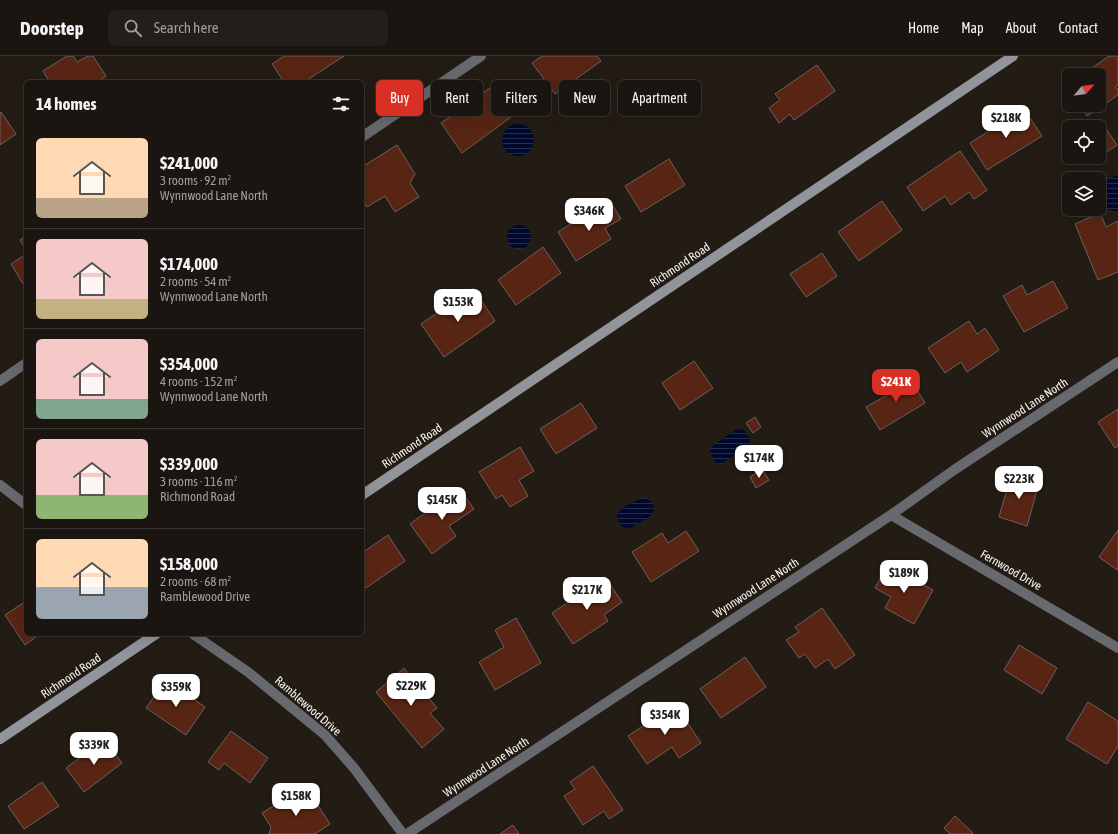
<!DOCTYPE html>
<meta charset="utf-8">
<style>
:root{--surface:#1a1510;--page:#231e19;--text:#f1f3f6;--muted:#9f9f9f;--line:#383430;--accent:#d93025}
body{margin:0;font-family:"Asap Condensed",sans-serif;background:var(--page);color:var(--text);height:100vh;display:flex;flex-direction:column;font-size:15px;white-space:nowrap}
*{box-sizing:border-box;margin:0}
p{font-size:13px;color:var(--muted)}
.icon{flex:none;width:22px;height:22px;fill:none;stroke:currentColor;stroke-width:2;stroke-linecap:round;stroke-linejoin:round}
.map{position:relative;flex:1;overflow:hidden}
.panel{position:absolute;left:24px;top:24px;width:340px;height:556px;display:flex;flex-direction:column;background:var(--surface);border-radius:6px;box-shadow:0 4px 16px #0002,0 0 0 1px var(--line)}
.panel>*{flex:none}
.hud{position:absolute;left:376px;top:24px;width:380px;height:36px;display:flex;gap:8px}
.needle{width:26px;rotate:62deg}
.tools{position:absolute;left:1062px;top:12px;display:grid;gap:8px}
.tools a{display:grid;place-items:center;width:44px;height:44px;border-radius:6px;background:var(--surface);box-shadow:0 4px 16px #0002,0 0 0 1px var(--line);font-size:20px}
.price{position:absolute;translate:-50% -34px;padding:0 9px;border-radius:8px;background:#fff;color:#222;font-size:13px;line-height:26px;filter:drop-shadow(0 1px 2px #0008)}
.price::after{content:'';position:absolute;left:50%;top:24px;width:12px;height:9px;margin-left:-6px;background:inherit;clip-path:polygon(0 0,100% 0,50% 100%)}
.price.active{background:var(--accent);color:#fff}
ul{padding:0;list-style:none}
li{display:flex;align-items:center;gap:12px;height:100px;padding:0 12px}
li+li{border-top:1px solid var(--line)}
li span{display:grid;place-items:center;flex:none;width:112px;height:80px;border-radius:6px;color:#555}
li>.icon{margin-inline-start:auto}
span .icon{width:48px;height:48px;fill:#fffc;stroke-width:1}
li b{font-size:17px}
h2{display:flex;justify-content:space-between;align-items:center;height:48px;padding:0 12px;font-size:17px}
.pill{padding:0 14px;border-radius:6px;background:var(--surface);box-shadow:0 4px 16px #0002,0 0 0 1px var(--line);font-size:14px;line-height:36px}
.pill.active{background:var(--accent);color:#fff}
header{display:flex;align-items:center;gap:24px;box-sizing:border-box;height:56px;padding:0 20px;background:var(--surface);border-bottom:1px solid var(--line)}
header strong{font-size:19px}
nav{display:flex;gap:22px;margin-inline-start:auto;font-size:14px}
.search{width:280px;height:36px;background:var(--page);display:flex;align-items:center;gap:10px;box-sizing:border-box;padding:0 14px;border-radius:6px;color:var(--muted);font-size:15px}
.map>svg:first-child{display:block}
</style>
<header>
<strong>Doorstep</strong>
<div class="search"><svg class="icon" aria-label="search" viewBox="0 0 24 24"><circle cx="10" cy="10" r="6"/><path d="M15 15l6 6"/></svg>Search here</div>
<nav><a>Home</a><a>Map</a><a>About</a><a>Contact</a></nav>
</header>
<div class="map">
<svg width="1118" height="778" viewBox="0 0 1118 778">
<defs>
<pattern id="water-rules" width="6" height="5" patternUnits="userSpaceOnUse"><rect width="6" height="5" fill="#00082e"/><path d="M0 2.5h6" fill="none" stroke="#262c4d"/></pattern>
</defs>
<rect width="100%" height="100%" fill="#231c15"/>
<g fill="url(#water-rules)">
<circle cx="518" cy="84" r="16"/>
<path d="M1115,120H1118V155C1095,155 1093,127 1115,120Z"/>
<circle cx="519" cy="181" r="12"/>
<path d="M737,373L744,374L750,383L748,390L721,408L715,406L710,397L711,391Z"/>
<path d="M641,442C646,442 649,443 652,447C660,458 642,465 634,470C622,478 613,462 619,455C625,449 634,446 641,442Z"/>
</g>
<g fill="#582514" stroke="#6c605c">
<path d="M67,0H73L77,6L88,0H93L106,20L97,26H47L49,25L43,15Z"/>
<path d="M284,0H344L304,26H284L272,8Z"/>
<path d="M542,0H597L601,5L555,38L532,7Z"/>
<path d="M1109,0H1117L1118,1V29L1115,31L1118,34V39L1087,60L1080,49H1099V19H1082Z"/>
<path d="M817,9L835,35L794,64L790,58L779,67L769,52L780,44L775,38Z"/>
<path d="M490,32L511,61L462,97L441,67Z"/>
<path d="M1024,53L1042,80L987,114L970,87Z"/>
<path d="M1,56L16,78L0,89V57Z"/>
<path d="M1102,67L1117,89L1093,105L1091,101H1099V71H1097Z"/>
<path d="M397,89L415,118L410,127L419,141L395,156L385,140L367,151L362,144V111Z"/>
<path d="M960,95L987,134L974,143L969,136L951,149L945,140L923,155L907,131Z"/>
<path d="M669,103L685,129L641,156L625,130Z"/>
<path d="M882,145L902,174L859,205L838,176Z"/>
<path d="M613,150L621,163L605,172L611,183L576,205L558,176L593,154L597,160Z"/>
<path d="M1100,157L1106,171L1118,165V216L1098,224L1075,168Z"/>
<path d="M26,180V194L20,184Z"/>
<path d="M543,191L561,217L516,249L498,224Z"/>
<path d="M822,197L837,220L806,241L790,218Z"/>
<path d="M26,198V226L23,228L11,208Z"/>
<path d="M1053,225L1068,252L1024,276L1003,240L1022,229L1027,239Z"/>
<path d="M473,232L495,265L444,301L421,268Z"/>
<path d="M969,265L977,278L985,272L999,294L967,316L961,306L945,317L928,292Z"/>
<path d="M694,305L713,332L680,354L662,327Z"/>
<path d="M907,318L925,347L880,374L866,351L896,334L892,327Z"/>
<path d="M581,347L597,372L556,398L540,373Z"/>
<path d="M1118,353V390L1115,392L1098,366Z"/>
<path d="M755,361L761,371L753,377L746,367Z"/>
<path d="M520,391L534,415L519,424L528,440L510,451L502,439L496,443L479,416Z"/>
<path d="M762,413L769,424L756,432L750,421Z"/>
<path d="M1011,419L1039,427L1027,470L999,461Z"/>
<path d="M459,432L474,453L449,470L456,480L432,498L410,468Z"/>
<path d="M1118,474V512L1117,514L1099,501Z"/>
<path d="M686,475L699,495L651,526L632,496L662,477L668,487Z"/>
<path d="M388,479L405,505L366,532L362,527V497Z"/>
<path d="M887,509L933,534L914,568L885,552L891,541L875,532Z"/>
<path d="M605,521L622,546L604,559L608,565L573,588L552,557Z"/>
<path d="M26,545V578H40L25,589L5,559Z"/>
<path d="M822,552L855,599L835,613L828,603L815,612L805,598L799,602L786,584L799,576L795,571Z"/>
<path d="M516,562L541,607L495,634L479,606L504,591L495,574Z"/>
<path d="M1019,589L1057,612L1042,638L1004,614Z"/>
<path d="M745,601L766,631L721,662L700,633Z"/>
<path d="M404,612L437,652L430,657L444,673L422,692L376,636Z"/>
<path d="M166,624L205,651L186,679L146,652Z"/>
<path d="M1088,646L1118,665V690L1107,708L1066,683Z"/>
<path d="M675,648L701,687L679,702L672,691L647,708L628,680Z"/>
<path d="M231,675L268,702L250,727L224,707L219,714L208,706Z"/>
<path d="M104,684L122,707L84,736L66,712Z"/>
<path d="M593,710L623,754L609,763L604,755L583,769L564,740L575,733L570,726Z"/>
<path d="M42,726L59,750L24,773L8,750Z"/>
<path d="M291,739L295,745L304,739L308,746L314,743L330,768L315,778H269L271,771L262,757Z"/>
<path d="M955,760L973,777L971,778H950L944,772Z"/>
<path d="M513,769L519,778H500Z"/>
</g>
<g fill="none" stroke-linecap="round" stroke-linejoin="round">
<g stroke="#67696e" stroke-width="10">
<path d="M362,81L481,0"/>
<path d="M0,325L26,307"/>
<path d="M0,429L26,449"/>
<path d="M891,459L1118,592"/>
<path d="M193,578L248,616L325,679L354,712L403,778"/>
<path d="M407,778L891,459L954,414L1118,306"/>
</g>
<g stroke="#92949c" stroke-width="10">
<path d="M362,439L1013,0"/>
<path d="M0,683L156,578"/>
</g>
</g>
<g text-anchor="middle" stroke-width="3" stroke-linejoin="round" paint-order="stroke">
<g font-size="12" fill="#f8f3ee" stroke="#231c15">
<text transform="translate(680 209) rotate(-34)" y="4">Richmond Road</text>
<text transform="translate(1025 352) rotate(-33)" y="4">Wynnwood Lane North</text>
<text transform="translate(412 390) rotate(-34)" y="4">Richmond Road</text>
<text transform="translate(1011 514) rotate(30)" y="4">Fernwood Drive</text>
<text transform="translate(756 532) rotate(-33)" y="4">Wynnwood Lane North</text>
<text transform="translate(71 620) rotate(-34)" y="4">Richmond Road</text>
<text transform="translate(308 650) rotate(41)" y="4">Ramblewood Drive</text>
<text transform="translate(486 711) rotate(-33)" y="4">Wynnwood Lane North</text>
</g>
</g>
</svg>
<div class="tools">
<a><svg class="needle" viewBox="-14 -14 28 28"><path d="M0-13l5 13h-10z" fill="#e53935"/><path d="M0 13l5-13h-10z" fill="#9f9f9f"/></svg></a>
<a><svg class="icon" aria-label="locate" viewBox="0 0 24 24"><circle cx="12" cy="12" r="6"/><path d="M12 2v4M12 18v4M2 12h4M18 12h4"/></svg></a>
<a><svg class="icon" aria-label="layers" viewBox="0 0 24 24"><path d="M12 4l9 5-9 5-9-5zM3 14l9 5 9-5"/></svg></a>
</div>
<b class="price" style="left:1006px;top:83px">$218K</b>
<b class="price" style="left:589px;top:176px">$346K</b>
<b class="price" style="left:458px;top:267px">$153K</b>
<b class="price active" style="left:896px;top:347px">$241K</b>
<b class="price" style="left:759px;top:423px">$174K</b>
<b class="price" style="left:1019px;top:444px">$223K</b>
<b class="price" style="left:442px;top:465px">$145K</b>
<b class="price" style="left:904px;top:538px">$189K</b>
<b class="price" style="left:587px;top:555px">$217K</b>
<b class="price" style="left:411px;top:651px">$229K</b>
<b class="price" style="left:176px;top:652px">$359K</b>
<b class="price" style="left:665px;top:680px">$354K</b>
<b class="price" style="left:94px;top:710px">$339K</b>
<b class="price" style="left:296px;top:761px">$158K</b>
<div class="hud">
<a class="pill active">Buy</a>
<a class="pill">Rent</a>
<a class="pill">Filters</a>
<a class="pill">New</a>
<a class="pill">Apartment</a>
</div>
<section class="panel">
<h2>14 homes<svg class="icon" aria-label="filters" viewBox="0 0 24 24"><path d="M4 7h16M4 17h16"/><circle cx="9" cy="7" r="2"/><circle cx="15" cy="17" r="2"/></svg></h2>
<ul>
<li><span style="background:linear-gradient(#ffd9b3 75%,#b9a48a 0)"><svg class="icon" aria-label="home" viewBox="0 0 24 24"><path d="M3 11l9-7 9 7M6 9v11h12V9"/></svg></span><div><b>$241,000</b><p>3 rooms · 92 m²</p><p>Wynnwood Lane North</p></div></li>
<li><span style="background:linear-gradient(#f6c9c9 75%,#c2b280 0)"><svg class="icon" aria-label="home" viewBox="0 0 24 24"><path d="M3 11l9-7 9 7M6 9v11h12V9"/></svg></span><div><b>$174,000</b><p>2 rooms · 54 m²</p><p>Wynnwood Lane North</p></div></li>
<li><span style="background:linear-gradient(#f6c9c9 75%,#7fa58c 0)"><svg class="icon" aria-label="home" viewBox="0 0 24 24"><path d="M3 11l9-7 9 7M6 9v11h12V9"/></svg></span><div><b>$354,000</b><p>4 rooms · 152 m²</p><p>Wynnwood Lane North</p></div></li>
<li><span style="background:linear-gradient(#f6c9c9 70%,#8fb573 0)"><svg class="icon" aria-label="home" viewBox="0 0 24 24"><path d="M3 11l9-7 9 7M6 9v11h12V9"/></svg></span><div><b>$339,000</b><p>3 rooms · 116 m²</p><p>Richmond Road</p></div></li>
<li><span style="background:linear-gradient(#ffd9b3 60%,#9aa5b1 0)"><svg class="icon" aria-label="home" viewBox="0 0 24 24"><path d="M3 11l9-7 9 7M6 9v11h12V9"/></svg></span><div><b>$158,000</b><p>2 rooms · 68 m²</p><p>Ramblewood Drive</p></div></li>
</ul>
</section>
</div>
